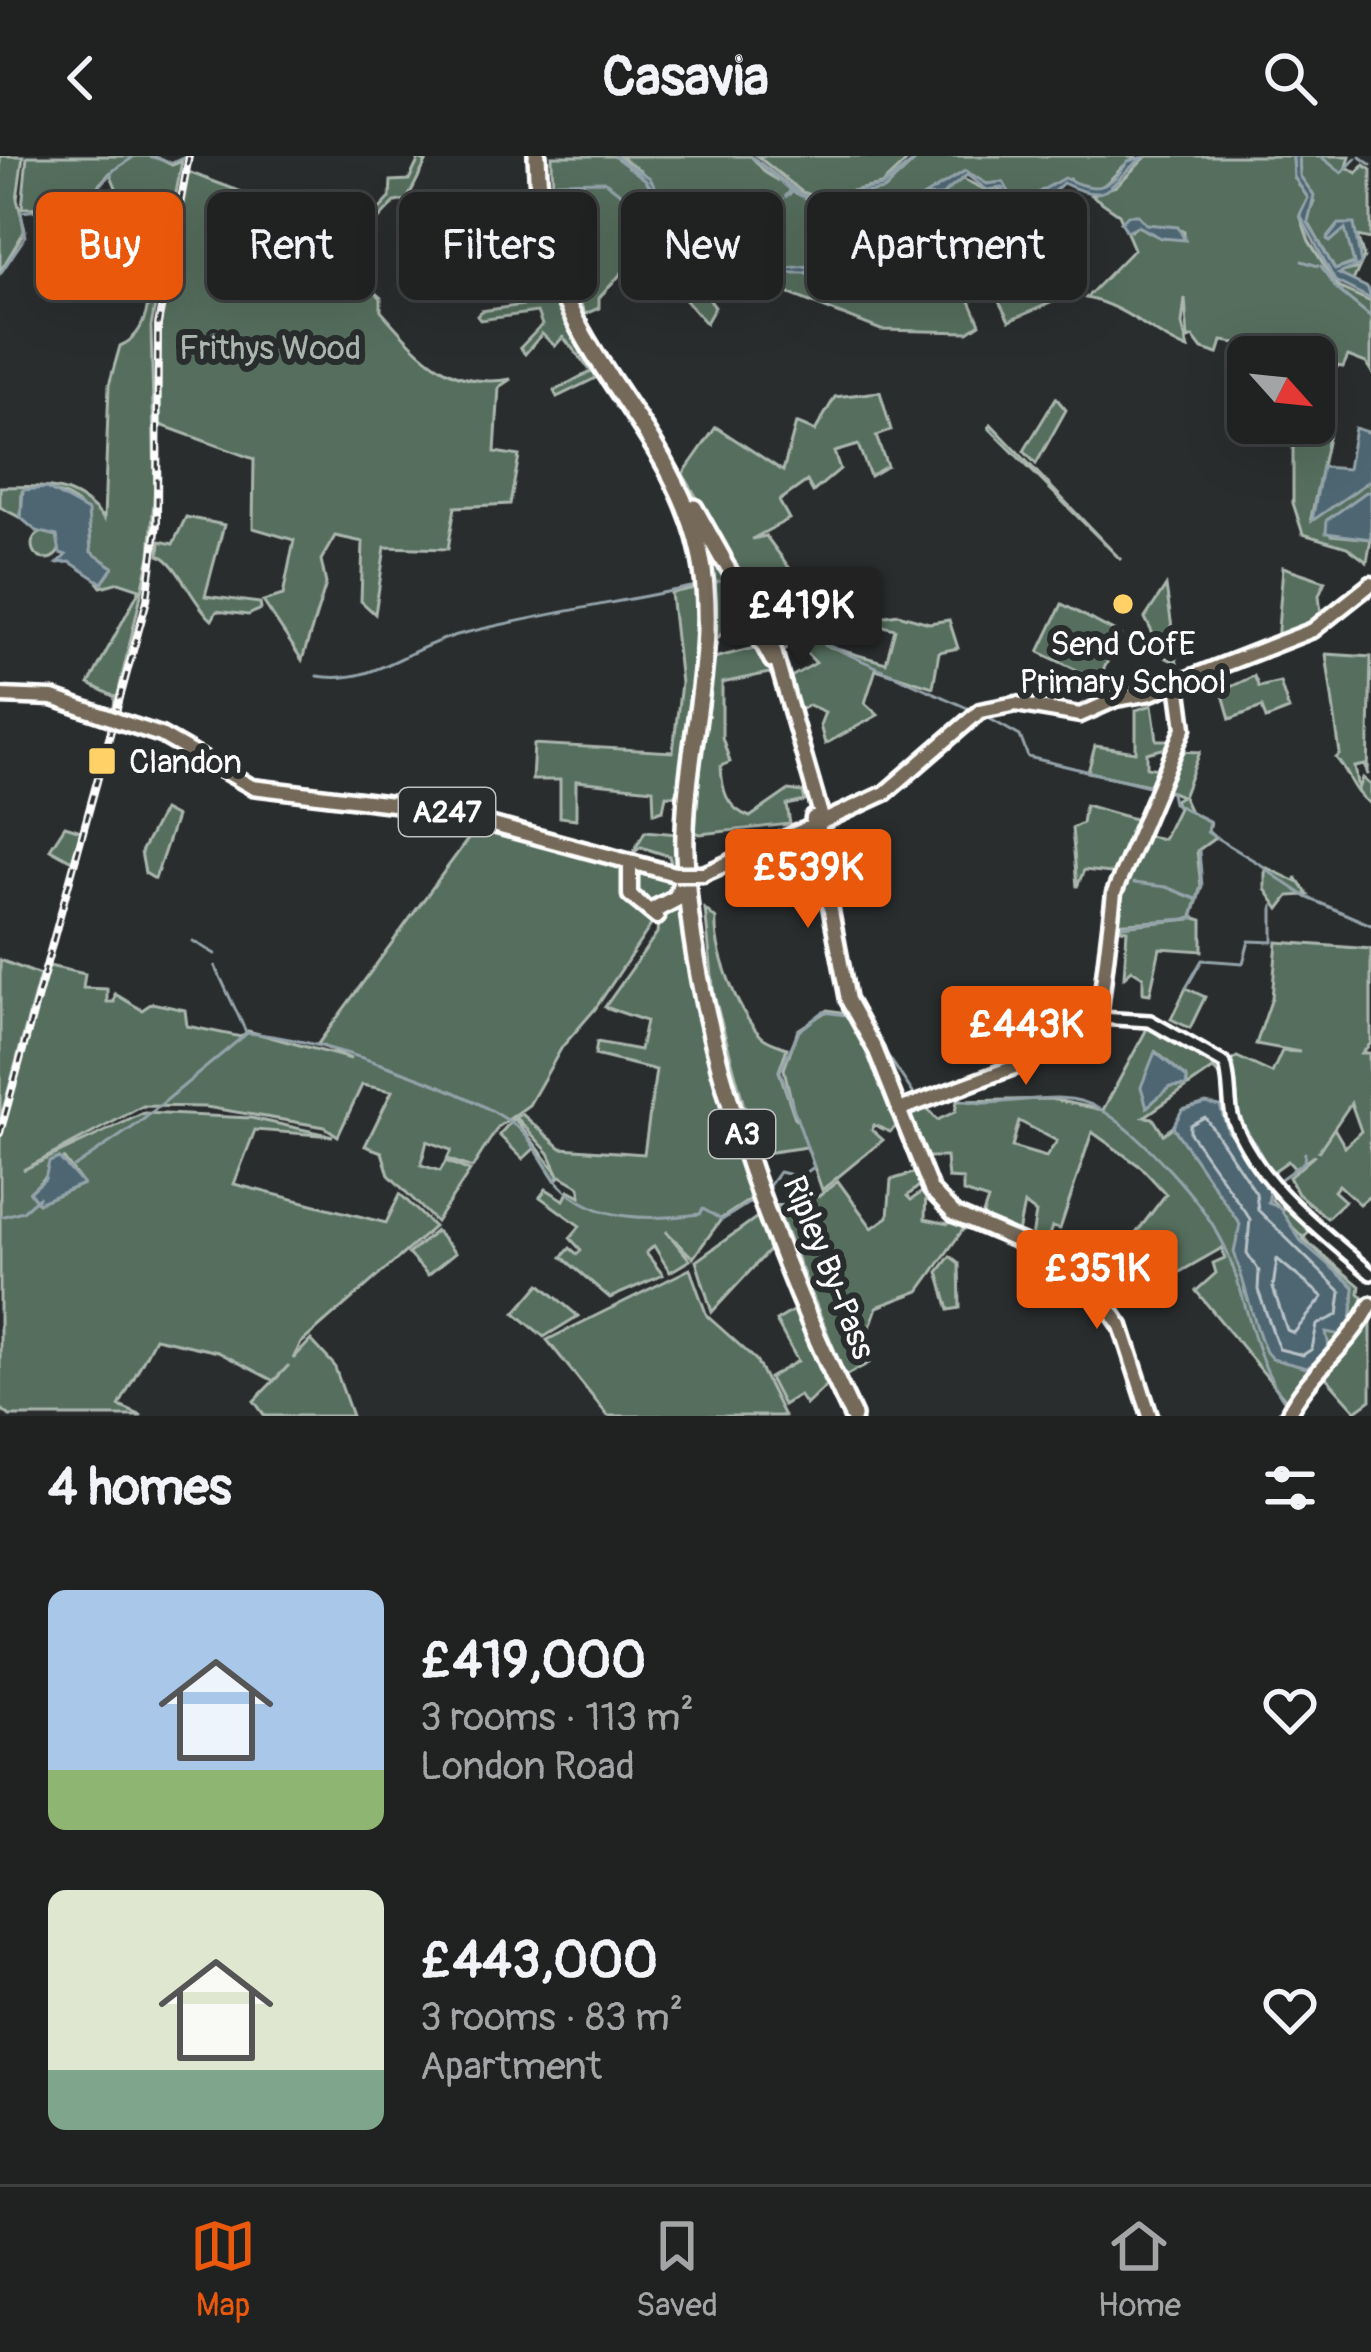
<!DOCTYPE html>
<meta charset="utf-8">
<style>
:root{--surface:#202222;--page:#282a2a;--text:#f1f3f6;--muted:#a2a4a5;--line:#3d3f40;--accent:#ea580c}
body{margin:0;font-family:Pangolin,sans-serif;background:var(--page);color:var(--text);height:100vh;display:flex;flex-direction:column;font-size:45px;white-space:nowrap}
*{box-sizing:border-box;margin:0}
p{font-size:39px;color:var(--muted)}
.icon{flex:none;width:66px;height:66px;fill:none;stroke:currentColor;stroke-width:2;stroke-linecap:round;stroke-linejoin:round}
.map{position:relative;height:1260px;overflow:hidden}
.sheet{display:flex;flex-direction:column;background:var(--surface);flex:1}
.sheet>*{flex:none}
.top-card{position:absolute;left:36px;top:36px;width:1299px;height:108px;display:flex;gap:24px}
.needle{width:78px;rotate:117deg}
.controls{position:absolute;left:1227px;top:180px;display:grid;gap:24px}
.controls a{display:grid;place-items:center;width:108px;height:108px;border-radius:18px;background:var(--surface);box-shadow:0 12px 48px #0002,0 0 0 3px var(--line);font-size:60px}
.price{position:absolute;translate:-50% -102px;padding:0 27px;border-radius:12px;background:var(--accent);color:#fff;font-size:39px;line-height:78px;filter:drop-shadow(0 3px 6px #0008)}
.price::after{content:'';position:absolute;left:50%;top:72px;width:36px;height:27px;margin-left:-18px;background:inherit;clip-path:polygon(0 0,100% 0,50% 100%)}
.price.active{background:#222;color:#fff}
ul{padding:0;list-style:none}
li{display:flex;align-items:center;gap:36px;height:300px;padding:0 48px}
li span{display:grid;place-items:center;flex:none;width:336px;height:240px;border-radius:18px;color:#555}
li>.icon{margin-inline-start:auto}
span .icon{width:144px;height:144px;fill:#fffc;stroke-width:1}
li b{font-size:51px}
h2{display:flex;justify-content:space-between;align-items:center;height:144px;padding:0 48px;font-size:51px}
.chip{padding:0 42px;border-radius:18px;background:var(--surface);box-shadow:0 12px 48px #0002,0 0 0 3px var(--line);font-size:42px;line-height:108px}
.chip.active{background:var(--accent);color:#fff}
header{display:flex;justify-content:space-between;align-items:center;height:156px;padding:0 48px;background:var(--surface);font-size:54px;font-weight:800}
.tabs{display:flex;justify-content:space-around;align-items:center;height:168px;border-top:3px solid var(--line);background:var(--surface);font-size:33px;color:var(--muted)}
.tabs a{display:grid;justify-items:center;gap:6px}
.tabs .active{color:var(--accent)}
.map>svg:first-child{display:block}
</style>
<header><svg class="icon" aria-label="back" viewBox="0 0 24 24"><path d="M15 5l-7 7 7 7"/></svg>Casavia<svg class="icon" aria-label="search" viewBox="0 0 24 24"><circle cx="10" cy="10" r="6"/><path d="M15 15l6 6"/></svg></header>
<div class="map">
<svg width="1371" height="1260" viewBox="0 0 1371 1260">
<rect width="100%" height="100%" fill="#2a2d2e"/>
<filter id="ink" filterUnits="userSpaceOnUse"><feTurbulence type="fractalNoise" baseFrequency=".00833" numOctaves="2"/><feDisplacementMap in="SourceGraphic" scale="24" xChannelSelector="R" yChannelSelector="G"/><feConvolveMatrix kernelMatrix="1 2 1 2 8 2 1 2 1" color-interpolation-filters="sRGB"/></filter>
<g filter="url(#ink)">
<g fill="#546e5d" stroke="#aab6ae" stroke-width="3" fill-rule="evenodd">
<path d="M0,0H23L17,43L25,74L0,116Z"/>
<path d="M27,0H154L172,9L182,5L151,171L155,328L150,400L113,560L115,541L89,528L140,433L119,426L101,431L98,427L113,411L91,397C92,347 71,331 22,336L21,362L0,351V331C45,330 74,327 104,363L109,229L120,190C149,178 150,142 149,115L157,112L164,78L152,60L127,58L110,17L78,51L22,52Z"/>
<path d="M552,0H614L645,23L664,50L695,66L712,90L693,94L701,103L696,110L648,129L628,110L599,142V152L585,158C562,107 552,56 552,0Z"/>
<path d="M619,0H751L766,17L814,46L885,33L920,0H1137C1111,13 1104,52 1069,23L1023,45L1012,41L1003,26L987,28L965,15L823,103L807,111L774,113L723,100L698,64L665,46L640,14Z"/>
<path d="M757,0H912L881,29L817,42L802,36Z"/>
<path d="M1147,0H1293L1294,21L1308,42L1300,59L1309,85L1338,131L1371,146V215L1366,207L1348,200L1343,211L1314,206V201H1248L1247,206L1243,188L1222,185L1218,198L1202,193L1193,181L1188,183L1185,142L1182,168L1188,193C1151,178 1126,150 1086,142L1134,93L1119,58L1091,39L1116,30ZM1132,59L1146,68L1184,75V83L1161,82L1137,70L1131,75L1121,66Z"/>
<path d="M1299,0H1350L1347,11L1357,17L1364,9L1371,14V83L1357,80L1364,101L1352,127L1338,117L1355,113L1360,96L1353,73L1348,79L1354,107L1335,114L1307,64L1314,46L1300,20Z"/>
<path d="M419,3L426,6L407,44L395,46L371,71L366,68L390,42L391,25L409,24Z"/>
<path d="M188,16L269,46L337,103L362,73L367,77L342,107L381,142V155C419,198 448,234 511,223L499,231L495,296L519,300L510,348L455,351L448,393L385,391L375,458L361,445L363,386L335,380L321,404L326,428L302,504L263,445L283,439L294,384L253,372L254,303L158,268L160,162Z"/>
<path d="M961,22L990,36L999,33L1006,46L1000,51L978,44L955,71L965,109L958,118L980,168L968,176L881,174L752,123L754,112L807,117L855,89L874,117L880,111L855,86L927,42L933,45Z"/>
<path d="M1033,54L1036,68L1009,78L1002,74L1000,61Z"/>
<path d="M1009,98H1019L1024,109L1053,101L1073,137L1009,165L993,134Z"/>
<path d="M697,127L715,151L706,167L674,131Z"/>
<path d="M558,144L604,218L557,241L554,235L591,215L563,181L555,190L542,178L525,198L520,192L542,169L537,156L480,164L477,160L481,155Z"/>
<path d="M880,236L891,274L876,280L887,310L870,320L858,289L834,296L840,313L813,336L807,325L779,345L789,363L752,383L766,380L791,414L786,423L818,456L809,472L826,490L886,507L895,473L861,464L898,458L929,467L949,464L958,492L939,496L933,531L876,513L865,547L878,559L825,588L820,569L825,556L809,549L798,555L789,522L816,507L795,485L780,498L752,473L745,476L727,470L717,483L714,502L754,492V478L776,523L769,517L722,527V581L730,606L721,610C722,634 726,652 750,661L789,634L803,636L805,645L787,649L790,668L700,678L695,676L715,434L703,373L718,378L683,318L716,271L783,315L796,267L815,275L835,241Z"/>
<path d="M1056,242L1066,254L1036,308L1024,295Z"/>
<path d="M1314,261L1332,263L1311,362L1371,324V336L1327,364L1332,379L1371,383L1367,406L1347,391L1303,378L1293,347V267H1314Z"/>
<path d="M991,268L1121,404L989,272Z"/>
<path d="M186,361L224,369L205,440L260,447L261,453L248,459L217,455L212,464C193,448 177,405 159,399L160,385L173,388Z"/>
<circle cx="46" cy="389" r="14"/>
<path d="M1283,411L1325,425L1319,439L1322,467L1277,486Z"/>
<path d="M1166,430L1177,507L1146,492L1153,478L1145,462Z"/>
<path d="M700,431L701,479L681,640L666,639L663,654L654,657L653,633L576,625V663L560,661V624H532L534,588L673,596L681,527L671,437Z"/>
<path d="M1062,448L1121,479L1098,524L1039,496Z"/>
<path d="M1326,498L1371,501L1368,619L1365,609L1355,611L1359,633L1363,622L1371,629V648C1352,636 1351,618 1336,602L1340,598Z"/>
<path d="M1254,520L1259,531L1280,526L1289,554L1266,563L1262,551L1230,563L1222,535Z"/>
<path d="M1152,549L1157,584H1177L1174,590L1147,597V611L1164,614L1158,631L1088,616L1095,590L1136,596V554Z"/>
<path d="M1176,595L1200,596L1183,641L1190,656L1210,666L1208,675L1215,682L1197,695L1201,730L1192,761L1202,764V795L1160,792L1150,838L1143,837V821L1132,814L1124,821L1127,774L1110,771L1191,763L1111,768L1117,738L1143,679L1163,683L1178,652L1174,644L1181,640L1162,632Z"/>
<path d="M1085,649L1145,666L1119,718L1084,714L1077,731L1072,672L1082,667Z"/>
<path d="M163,654L176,661L155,723L145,717L141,696Z"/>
<path d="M479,668L625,712L626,741L653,766L595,853L562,891L529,949L498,971L472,1012L447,1003L451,994L427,985L421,1009L440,1015L446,1005L470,1015L436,1066L389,1019L382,996L365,990L392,935L362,929L338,980L325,971L206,951L143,950L23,1014L144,957L251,962L333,980L255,974L234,1028L386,1067L400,1038L434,1071L301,1187L293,1203L311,1184L334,1209L352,1260H265L254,1245L289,1209L274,1225L218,1196L155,1182L119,1250L142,1260H10L0,1252V982L49,810L85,818L83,832L107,833V846H114L115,838L142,854L152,847L185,854L187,870L241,881L248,875L351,903L318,888ZM64,1003L83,1028L38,1047L30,1036Z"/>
<path d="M65,670L81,675L72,705L50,693Z"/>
<path d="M645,675L678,678L679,714L673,715L669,700L641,691L633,697Z"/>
<path d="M1265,711L1297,726L1296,721L1308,739L1289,740L1279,753L1265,733Z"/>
<path d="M640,716L680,722L676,737L650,749L634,729Z"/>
<path d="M684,744L754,1041L722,1062L693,1102L666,1075L690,1104L670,1116L654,1090L646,1097L663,1119L610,1142L562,1101L570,1092L577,1098L581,1094L570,1082L580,1070L540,1041L546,1033L564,1044L569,1034L580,1040V1031L561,1020L555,1024L535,992L523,1003L499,979L514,962L559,1019L549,997L516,961L522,958L561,992L644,998L656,914L595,899L597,886L640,894L646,865L605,851L657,777L659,756Z"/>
<path d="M705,753L716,763C714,795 738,857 761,880C767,886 779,889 787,892L779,915L796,965L784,913L798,874L828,854L854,858L902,965L890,976L874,969L872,974L883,984L822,1034L807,991L757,998L714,839Z"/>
<path d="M1277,786L1371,793V887L1362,897H1369L1371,1039L1360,1048L1339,1029L1334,1035L1345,1045L1327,1062L1298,1038L1289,1021L1315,999L1295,1013L1288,1005L1271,1017L1233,957L1237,939L1227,908L1237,901L1272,917L1282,895L1300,896L1256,888L1272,842ZM1351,947L1361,975L1345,991L1334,972L1318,996Z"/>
<path d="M0,804L40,819L0,965Z"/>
<path d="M1186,832L1205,841L1190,872L1171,863Z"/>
<path d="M1149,869L1162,882L1166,878L1221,909L1228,927L1213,913L1144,961L1153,962L1163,978L1173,971L1240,1068L1245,1136L1255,1160L1310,1209L1321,1205L1326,1176L1332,1173L1340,1179L1352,1155L1354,1131L1268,1047L1270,1035L1228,975L1221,954L1225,952L1222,930L1230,960L1276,1036L1272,1044L1282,1054L1286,1045L1313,1070L1303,1083L1360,1130L1359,1137L1370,1148L1290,1249L1196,1135L1216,1117L1213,1107L1225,1102L1222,1092L1162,1126L1148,1109L1132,1113L1118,1101L1166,1038L1141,1011L1092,976L1060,1073L1052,1071L1044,1093L1031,1088L1036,1057L1024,1048L1017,1082L980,1067L988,1044L963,1036V1023L948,1022L946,1001H919L902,956L923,948L937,964L955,956L957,945L1051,943L1103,954ZM1156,896L1187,922V929L1171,931L1151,946L1149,917ZM1019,965L1057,985L1046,1001L1012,991Z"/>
<path d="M920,1015L924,1026L907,1040L911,1044L926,1033L925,1063L948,1068L957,1062L967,1068L919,1135L877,1151L870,1171L860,1177L869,1207L845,1220L776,1050L819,1040L838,1025L872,1072L888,1061L891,1024Z"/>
<path d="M760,1059L774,1089L712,1156L696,1105Z"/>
<path d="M436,1075L455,1097L428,1119L408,1098Z"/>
<path d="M950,1100L959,1107L960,1152L949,1154L938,1116Z"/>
<path d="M690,1113L707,1160L756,1204L784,1260H608L547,1184Z"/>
<path d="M540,1128L578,1160L544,1181L515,1157Z"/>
<path d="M796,1153L829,1227L806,1249L799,1239L783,1249L769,1222L798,1205L776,1165Z"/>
<path d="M1371,1156V1244L1356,1255L1323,1218Z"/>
</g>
<g fill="#4d6672" stroke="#94a3aa" stroke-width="3">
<path d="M614,0L649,21L665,46L698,64L723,100L744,109L762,105C764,83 778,63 783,42L762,108L774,113L810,110L965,15L987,28L1003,26L1012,41L1023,45L1064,22C1095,36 1108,36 1128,5L1146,0C1107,23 1116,53 1063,27L1049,40L1022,50L1008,44L1002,32L987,34L967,19L941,40L924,41L856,85L881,116L874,117L863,92L855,89L805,117H773L724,107L695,66L664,50L645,23Z"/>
<path d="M751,0L800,38L816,43L882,30L920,0L883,34L814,46L793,36L785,41L791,34Z"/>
<path d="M1293,0H1299L1300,20L1314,39L1308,66L1335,114L1354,108L1345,73L1330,86L1327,83L1339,68H1354L1361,108L1339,118L1368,132L1371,143L1335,125L1300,59L1308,42L1294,21Z"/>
<path d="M1128,59H1138L1146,68L1178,71L1185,84L1161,82L1138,70L1127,75L1121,66Z"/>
<path d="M1355,272L1371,277V324L1312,365L1322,311L1348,313Z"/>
<path d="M46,332L88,355L91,396L113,411L102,427L70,406L58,407L66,399L60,397L57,380L36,375L21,362L23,334Z"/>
<path d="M1366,336H1371V383L1326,377L1327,364Z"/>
<path d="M1155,896L1187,922L1186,930L1170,931L1147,951L1141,931Z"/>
<path d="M1206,947L1220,950L1228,975L1270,1036L1268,1047L1279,1051L1301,1085L1354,1131L1351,1167L1341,1179L1326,1176L1330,1195L1307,1212L1272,1203L1266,1196C1252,1163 1245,1128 1234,1096L1240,1068L1173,971L1182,954Z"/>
<path d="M59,1002L83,1028L38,1047L30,1036L45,1023L49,1006Z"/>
</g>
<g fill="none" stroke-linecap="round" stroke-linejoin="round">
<g stroke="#b8c2c7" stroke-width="3">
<path d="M1205,961L1256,1037L1258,1054L1341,1136L1338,1159L1317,1169L1312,1193L1303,1199L1279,1193L1258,1134L1259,1115L1247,1097L1250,1063L1190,977V969Z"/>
<path d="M1277,1103L1323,1141L1294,1177L1287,1174L1273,1132Z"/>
</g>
<g stroke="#94a3aa" stroke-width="3">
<path d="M149,0L172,7L185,1"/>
<path d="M1320,0L1342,17L1356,2"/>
<path d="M1360,1L1371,9"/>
<path d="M557,26L604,25L655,63L683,55"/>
<path d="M632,104L649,92L650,62"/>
<path d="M1302,105L1318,110"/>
<path d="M1321,110L1335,131"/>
<path d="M0,118L25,81L21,56L83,49L114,14L135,0"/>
<path d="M1337,133L1371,161"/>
<path d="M740,421L753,418L812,482L974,555"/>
<path d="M712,427L725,424"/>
<path d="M317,520C374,529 405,493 457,479C536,459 616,447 696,430"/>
<path d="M983,559L1020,580L1028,601L1153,631"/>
<path d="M1163,633L1171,637L1173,647L1209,665L1207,676L1263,710"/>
<path d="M1265,713L1306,741L1371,769"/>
<path d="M1134,727L1166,731L1198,744"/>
<path d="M1193,759L1202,730L1199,695"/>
<path d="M1113,770L1194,762"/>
<path d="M193,785L215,798"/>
<path d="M215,810L246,876"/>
<path d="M1186,832L1202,804L1243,807L1249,785L1273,786V750"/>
<path d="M246,877C317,882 449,926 509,965C535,981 541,1009 560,1029C597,1067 653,1064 700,1058L703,1053L722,1064L755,1043"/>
<path d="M876,882L917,943"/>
<path d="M949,939C992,962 1054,925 1100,953C1141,978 1203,1045 1224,1089C1249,1142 1251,1204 1289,1251"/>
<path d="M1237,957L1271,1016"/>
<path d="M74,1011L139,967L246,878"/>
<path d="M1274,1019L1278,1025L1304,1006L1305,997"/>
<path d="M769,1030L779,1016L800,1021L814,1011L780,915L799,875L823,856L853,860"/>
<path d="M0,1061L23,1055L39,1041"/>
</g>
<defs>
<path id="minor" d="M1099,862L1150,865L1225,908C1231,926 1228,949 1233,963C1258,1029 1320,1073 1371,1118"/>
<g id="major">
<path d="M722,402L770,481L822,662L819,671L812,669L813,662"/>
<path d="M736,439L772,505"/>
<path d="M0,540L53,542L111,562"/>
<path d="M118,565L161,579L252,631L434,653L675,718"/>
<path d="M822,666L885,637L980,555L1016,548L1080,559L1116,543L1151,537L1313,474L1371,428"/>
<path d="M815,671L848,844L876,895L931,1034L954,1058L1060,1103L1087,1121L1121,1170L1150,1260"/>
<path d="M630,707V739L657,761"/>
<path d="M703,718L813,670"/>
<path d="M899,954L1025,907L1064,872L1099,862L1114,737L1184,572L1178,528"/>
<path d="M1287,1260C1308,1217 1349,1191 1371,1148"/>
</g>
<g id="highway">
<path d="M537,0C539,52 545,103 568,150C609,236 680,302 700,397C721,496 682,597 685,696C690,875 776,1100 853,1260"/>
<path d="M694,352L722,402"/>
<path d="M656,753L677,742L683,723"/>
</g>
</defs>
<use href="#minor" stroke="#fff" stroke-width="18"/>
<use href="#major" stroke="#fff" stroke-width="21"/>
<use href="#highway" stroke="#fff" stroke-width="24"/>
<use href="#minor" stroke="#2a2d2e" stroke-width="9"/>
<use href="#major" stroke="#746a5a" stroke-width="12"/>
<use href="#highway" stroke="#746a5a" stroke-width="15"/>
<defs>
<path id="rail" d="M0,977L147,444L157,368L158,169L189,0"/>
</defs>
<use href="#rail" stroke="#fff" stroke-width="8"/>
<use href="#rail" stroke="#2a2d2e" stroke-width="3" stroke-dasharray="9" stroke-linecap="butt"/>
<defs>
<g id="major-bridge">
<path d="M111,562L118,565"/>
<path d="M675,718H703"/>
</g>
</defs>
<use href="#major-bridge" stroke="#fff" stroke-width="21" stroke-linecap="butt"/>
<use href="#major-bridge" stroke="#746a5a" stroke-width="12"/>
</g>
</g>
<g fill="#ffd166" stroke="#2a2d2e" stroke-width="4.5">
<circle cx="1123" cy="448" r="12"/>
<rect x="87" y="590" width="30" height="30" rx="6"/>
</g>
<g text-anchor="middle" stroke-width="12" stroke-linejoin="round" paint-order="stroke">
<g fill="#2a2d2e" stroke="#bfc0c0" stroke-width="3">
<rect x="399" y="632" width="96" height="48" rx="9"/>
<rect x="709" y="954" width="66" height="48" rx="9"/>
</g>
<g font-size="30" font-weight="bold" fill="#fff">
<text x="447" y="666">A247</text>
<text x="742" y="988">A3</text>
</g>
<g font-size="33" fill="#aab6ae" stroke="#2a2d2e">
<text x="270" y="203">Frithys Wood</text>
</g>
<g font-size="33" fill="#fff" stroke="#2a2d2e">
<text x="1123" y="499">Send CofE<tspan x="1123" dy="38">Primary School</tspan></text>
<text x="129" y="617" text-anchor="start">Clandon</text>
</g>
<g font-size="33" fill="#fff" stroke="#2a2d2e">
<text transform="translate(830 1111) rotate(68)" y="12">Ripley By-Pass</text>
</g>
</g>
</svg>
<div class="controls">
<a><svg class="needle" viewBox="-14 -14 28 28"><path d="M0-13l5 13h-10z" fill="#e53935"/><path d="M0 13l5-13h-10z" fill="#a2a4a5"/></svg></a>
</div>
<b class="price active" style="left:801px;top:513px">£419K</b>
<b class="price" style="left:808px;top:775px">£539K</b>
<b class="price" style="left:1026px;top:932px">£443K</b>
<b class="price" style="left:1097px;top:1176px">£351K</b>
<div class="top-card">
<a class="chip active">Buy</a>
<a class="chip">Rent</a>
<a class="chip">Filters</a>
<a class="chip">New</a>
<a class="chip">Apartment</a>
</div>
</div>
<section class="sheet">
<h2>4 homes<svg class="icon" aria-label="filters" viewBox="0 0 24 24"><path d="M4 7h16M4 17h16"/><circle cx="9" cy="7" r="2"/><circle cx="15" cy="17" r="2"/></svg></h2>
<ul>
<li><span style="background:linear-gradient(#a9c7e8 75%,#8fb573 0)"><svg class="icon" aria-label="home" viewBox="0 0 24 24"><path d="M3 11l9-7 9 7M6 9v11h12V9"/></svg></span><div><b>£419,000</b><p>3 rooms · 113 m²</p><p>London Road</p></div><svg class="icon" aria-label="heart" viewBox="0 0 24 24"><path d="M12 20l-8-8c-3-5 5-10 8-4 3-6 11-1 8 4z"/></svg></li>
<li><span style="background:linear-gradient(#dfe7d0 75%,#7fa58c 0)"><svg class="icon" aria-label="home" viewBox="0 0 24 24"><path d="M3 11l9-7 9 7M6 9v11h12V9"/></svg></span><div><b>£443,000</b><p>3 rooms · 83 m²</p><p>Apartment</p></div><svg class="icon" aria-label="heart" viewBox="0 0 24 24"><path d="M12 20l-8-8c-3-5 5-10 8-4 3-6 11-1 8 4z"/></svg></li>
</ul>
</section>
<nav class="tabs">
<a class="active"><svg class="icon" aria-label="map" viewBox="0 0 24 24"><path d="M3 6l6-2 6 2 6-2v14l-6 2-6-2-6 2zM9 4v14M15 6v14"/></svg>Map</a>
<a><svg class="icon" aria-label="saved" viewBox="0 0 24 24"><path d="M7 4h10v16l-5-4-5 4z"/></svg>Saved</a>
<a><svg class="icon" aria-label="home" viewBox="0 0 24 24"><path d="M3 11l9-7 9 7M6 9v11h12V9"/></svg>Home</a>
</nav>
